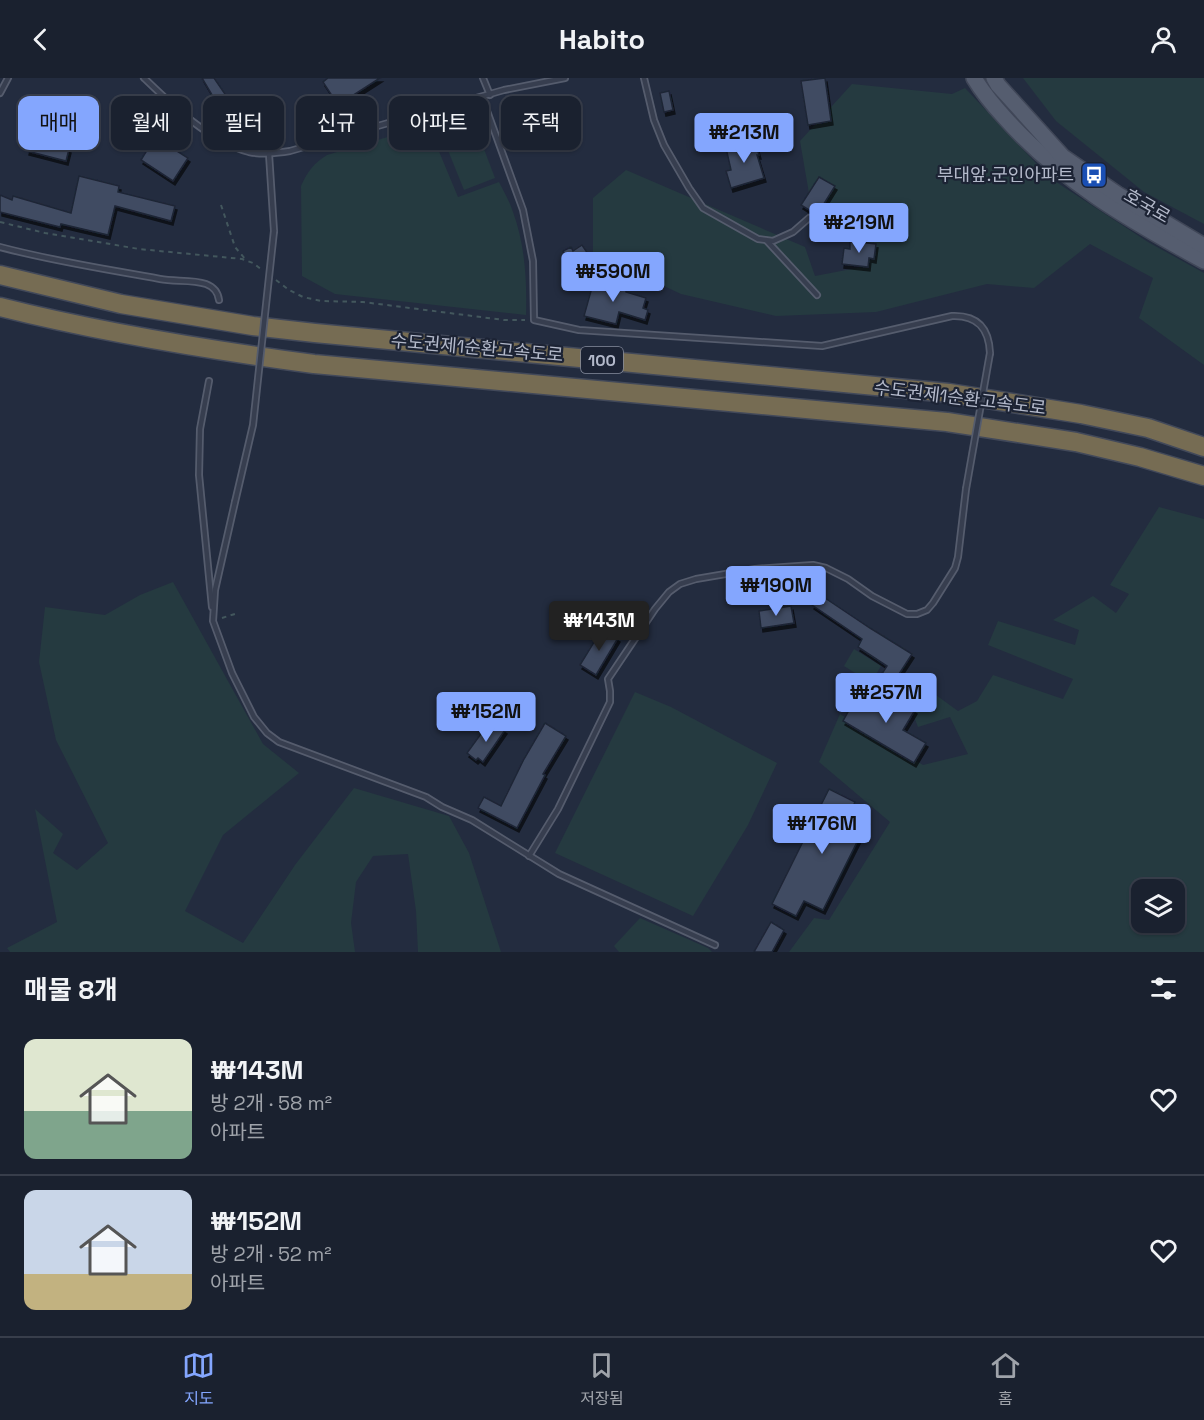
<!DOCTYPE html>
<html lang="ko">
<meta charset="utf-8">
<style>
:root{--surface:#1a212f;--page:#272e3b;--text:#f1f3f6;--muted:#9fa3aa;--line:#383e4b;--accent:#84a6fe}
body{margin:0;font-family:"Space Grotesk","Noto Sans KR",sans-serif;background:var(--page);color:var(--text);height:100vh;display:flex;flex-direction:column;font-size:22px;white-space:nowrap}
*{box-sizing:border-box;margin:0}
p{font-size:20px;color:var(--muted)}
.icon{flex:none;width:33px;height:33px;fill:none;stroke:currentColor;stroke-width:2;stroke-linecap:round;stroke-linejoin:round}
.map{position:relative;height:874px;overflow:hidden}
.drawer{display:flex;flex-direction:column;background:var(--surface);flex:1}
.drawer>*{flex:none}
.guide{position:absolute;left:18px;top:18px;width:600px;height:54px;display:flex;gap:12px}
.controls{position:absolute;left:1131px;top:801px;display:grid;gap:12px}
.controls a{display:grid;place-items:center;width:54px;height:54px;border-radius:12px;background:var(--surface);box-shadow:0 2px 4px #0004,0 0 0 2px var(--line);font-size:30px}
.price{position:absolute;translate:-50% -51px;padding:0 14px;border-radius:6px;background:var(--accent);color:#111;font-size:20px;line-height:39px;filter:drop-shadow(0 2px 3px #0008)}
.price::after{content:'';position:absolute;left:50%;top:36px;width:18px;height:14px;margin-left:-9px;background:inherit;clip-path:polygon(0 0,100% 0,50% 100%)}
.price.selected{background:#222;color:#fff}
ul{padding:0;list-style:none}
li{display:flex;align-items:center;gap:18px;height:150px;padding:0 24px}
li+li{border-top:2px solid var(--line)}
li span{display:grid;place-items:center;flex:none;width:168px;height:120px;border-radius:12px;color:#555}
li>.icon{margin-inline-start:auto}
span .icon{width:72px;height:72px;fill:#fffc;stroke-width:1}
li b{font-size:26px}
h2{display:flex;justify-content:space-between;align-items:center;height:72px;padding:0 24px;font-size:26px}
.pill{padding:0 21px;border-radius:12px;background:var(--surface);box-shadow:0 2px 4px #0004,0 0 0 2px var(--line);font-size:21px;line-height:54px}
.pill.selected{background:var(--accent);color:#111}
header{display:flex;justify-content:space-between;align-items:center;height:78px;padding:0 24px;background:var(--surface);font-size:27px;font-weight:700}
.dock{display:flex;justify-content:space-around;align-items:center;height:84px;border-top:2px solid var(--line);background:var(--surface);font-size:16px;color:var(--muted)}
.dock a{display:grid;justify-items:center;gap:3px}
.dock .selected{color:var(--accent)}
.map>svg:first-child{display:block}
</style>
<header><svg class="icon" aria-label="back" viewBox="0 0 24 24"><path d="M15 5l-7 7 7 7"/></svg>Habito<svg class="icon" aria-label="person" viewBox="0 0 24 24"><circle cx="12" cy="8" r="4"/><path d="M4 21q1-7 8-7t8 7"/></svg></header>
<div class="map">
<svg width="1204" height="874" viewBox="0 0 1204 874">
<defs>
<filter id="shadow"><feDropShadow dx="2" dy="4" stdDeviation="0" flood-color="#0009"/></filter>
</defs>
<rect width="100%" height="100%" fill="#232c3f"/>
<g fill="#253a40" fill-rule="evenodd">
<path d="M1023,0H1204V146L1144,114L1056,43Z"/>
<path d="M852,6L952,16L965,10L1050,100L1148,164L1204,195V287L1139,240L1153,200L1090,166L1034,210L987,206L876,234L776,238L681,216L593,175V120L626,92L805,169L815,198L862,189L873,145L817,162L800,63Z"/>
<path d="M471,37L495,100L464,112L439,50Z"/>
<path d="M428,47L458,119L499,104C504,114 510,124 513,134C525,167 527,202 526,237L335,216L302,198L301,108C308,93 313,86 327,77Z"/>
<path d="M1159,429L1204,441V874H789L814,840L829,842L890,744L819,684L840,636L923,687L968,676L950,639L918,649L900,603L907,596L958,633L977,623L993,597L1063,621L1073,601L988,567L998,543L1075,567L1079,552L1053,542L1093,518L1116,535L1129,516L1110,507ZM1142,812H1174V844H1142Z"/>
<path d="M173,504L263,666L299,695L223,757L185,833L243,865L295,787L354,710L449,738L469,775L501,874H418L416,833L408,776L373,778L356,804L351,845L355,874H10L7,870L57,844L35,731L63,756L53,775L77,792L108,765L56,662L39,584L45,529L105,537L140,517Z"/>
<path d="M854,571L881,588L871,605L844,588Z"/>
<path d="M635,614L671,629L777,685L748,747L693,838L555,775Z"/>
<path d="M640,840L708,870L712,874H619L614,868Z"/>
</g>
<g fill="#414b62" stroke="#1e2536" stroke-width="1.5" filter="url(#shadow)">
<path d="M202,0H214L238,35L230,41L216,21L215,22Z"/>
<path d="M328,0H380L338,27L323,4Z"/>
<path d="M825,0L831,43L808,47L801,3Z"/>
<path d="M669,13L673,32L664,34L660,15Z"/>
<path d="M155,59L188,80L173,103L141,82Z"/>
<path d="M30,62L69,71L66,83L27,73Z"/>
<path d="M755,63L759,77H757L764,100L731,110L726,93L731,92L726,70Z"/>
<path d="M79,98L119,108L118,114L175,128L171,143L115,128L108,157L61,146L60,149L0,134V117L12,122L13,118L71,135Z"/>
<path d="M819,99L835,108L817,137L801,127Z"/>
<path d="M850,163L876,166L874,181L869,180L868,189L842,186L844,170L850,171Z"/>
<path d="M582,167L590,179L581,186L584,191L574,198L566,185L569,183L563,173L571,169L573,173Z"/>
<path d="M591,202L626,211V214L646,220L643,230L648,232L645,242L619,234L616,246L584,238L591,213L589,212Z"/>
<path d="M819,516L870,550L912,576L890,610L878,602L887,588L858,569L862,561L812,527Z"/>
<path d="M791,528L794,545L761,550L759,533Z"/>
<path d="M602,551L618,560L596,597L580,587Z"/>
<path d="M882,613L915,632L903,652L926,665L914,685L843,643L858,616L874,626Z"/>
<path d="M495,645L505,652L483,684L478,680L476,682L467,675L483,653L488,656Z"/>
<path d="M545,645L566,658L543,696L545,697L517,750L478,730L484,719L501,728L524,681Z"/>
<path d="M829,711L855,724L851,733L868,742L823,832L804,823L796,838L772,826Z"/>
<path d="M771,844L784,852L772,874H754Z"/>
</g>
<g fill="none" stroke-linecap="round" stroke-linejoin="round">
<defs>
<g id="service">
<path d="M144,0C173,28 209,63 249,74C263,77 277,75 290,73L504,12L565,0"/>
<path d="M483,0L490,17"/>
<path d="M644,0L654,42L664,67L689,110L703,130L758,161L773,163L793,154L809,140"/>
<path d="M0,15L8,0"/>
<path d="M482,19L523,132L533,183L534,242L579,252L822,268L952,238C977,237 989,250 990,275"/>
<path d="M269,76L274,153"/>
<path d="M767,163L817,217"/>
<path d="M0,169C52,183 106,191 160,201C174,204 192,201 206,206C214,209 218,214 219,222"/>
<path d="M209,303L200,351L199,397L212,529"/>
<path d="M235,424L215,512L213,543L232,595L254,639L267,655L279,664L426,719L442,729L472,742L559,796L715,867"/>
<path d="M529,778L558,731L610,624V613L608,601L655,531L669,514L680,506L696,501L755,491L813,487L826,490L848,501L872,518L907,536H917L927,532L933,525L955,490L958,479L966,411"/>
</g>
<g id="primary">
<path d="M974,0C983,15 993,27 1005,40C1060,102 1131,143 1204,183"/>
<path d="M994,0L998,7L1063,79L1117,116L1204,168"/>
</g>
<g id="motorway">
<path d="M0,197L121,226L253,248L315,255L949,315L1081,336L1148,350L1204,369"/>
<path d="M0,229C103,255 209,272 314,286L947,344L1076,364L1140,379L1204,398"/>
</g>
</defs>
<use href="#service" stroke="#555c6d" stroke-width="8"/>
<use href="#primary" stroke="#404758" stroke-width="18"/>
<use href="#motorway" stroke="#42495a" stroke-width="21"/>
<g stroke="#43575d" stroke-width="2" stroke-dasharray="4.5 4.5" stroke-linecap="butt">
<path d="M221,127L235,169L246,182"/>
<path d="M0,144L45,155L139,171L242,181L253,185L262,192"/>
<path d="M276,202L289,212L303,219L321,223L363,224L504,242H525"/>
<path d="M222,540L238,535"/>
</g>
<use href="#service" stroke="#373e4f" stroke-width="4.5"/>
<use href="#primary" stroke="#555d6f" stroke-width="15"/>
<use href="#motorway" stroke="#766c53" stroke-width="18"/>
<defs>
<g id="service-bridge">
<path d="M966,411L990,275"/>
<path d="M235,424L253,347L274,153"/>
</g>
</defs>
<use href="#service-bridge" stroke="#555c6d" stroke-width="8" stroke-linecap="butt"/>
<use href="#service-bridge" stroke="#373e4f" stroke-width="4.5"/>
</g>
<defs>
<symbol id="bus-square" viewBox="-11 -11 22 22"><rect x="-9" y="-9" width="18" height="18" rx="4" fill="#1a4fb4" stroke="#1c2334"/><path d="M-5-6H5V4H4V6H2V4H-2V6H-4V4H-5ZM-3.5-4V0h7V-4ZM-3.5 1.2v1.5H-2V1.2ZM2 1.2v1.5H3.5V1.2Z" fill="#fff"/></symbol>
</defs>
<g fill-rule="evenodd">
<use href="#bus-square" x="1079" y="82" width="30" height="30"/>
</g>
<g text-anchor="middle" stroke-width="4.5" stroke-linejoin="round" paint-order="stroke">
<rect fill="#1c2334" stroke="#868c9d" stroke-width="1.5" x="581" y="269" width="42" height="26" rx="4.5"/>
<g font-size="16" font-weight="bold" fill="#b3b9ca">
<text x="602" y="288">100</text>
</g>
<g font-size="18" fill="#b3b9ca" stroke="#1c2334" text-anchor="end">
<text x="1074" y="103">부대앞.군인아파트</text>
</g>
<g font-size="18" fill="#b3b9ca" stroke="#1c2334">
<text transform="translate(1147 128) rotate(30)" y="6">호국로</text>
<text transform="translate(477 270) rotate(5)" y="6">수도권제1순환고속도로</text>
<text transform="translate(960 320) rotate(7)" y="6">수도권제1순환고속도로</text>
</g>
</g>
</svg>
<div class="controls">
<a><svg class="icon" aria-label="layers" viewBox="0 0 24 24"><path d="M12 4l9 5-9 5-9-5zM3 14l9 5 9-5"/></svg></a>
</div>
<b class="price" style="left:744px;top:86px">₩213M</b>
<b class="price" style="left:859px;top:176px">₩219M</b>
<b class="price" style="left:613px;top:225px">₩590M</b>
<b class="price" style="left:776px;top:539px">₩190M</b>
<b class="price selected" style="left:599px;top:574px">₩143M</b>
<b class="price" style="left:886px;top:646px">₩257M</b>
<b class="price" style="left:486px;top:665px">₩152M</b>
<b class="price" style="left:822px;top:777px">₩176M</b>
<div class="guide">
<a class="pill selected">매매</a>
<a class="pill">월세</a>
<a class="pill">필터</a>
<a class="pill">신규</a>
<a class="pill">아파트</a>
<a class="pill">주택</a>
</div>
</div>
<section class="drawer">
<h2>매물 8개<svg class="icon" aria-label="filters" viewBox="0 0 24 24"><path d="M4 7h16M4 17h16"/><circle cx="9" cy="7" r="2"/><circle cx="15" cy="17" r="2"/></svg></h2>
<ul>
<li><span style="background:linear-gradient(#dfe7d0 60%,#7fa58c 0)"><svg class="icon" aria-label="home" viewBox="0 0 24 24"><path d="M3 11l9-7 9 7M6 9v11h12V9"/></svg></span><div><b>₩143M</b><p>방 2개 · 58 m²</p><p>아파트</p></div><svg class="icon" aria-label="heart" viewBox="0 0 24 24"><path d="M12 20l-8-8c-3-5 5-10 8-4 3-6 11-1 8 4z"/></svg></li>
<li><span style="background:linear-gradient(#c9d6e8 70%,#c2b280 0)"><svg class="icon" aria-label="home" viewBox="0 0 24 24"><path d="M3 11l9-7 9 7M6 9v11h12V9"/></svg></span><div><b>₩152M</b><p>방 2개 · 52 m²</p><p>아파트</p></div><svg class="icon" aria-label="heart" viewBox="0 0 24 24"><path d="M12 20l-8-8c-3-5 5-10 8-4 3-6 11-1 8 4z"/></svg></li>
</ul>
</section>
<nav class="dock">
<a class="selected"><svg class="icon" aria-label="map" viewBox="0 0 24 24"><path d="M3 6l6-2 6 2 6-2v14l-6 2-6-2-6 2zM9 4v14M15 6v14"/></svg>지도</a>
<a><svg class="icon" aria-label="saved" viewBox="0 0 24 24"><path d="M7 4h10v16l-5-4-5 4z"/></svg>저장됨</a>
<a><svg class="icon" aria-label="home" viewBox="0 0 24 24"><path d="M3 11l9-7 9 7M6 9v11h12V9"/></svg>홈</a>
</nav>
